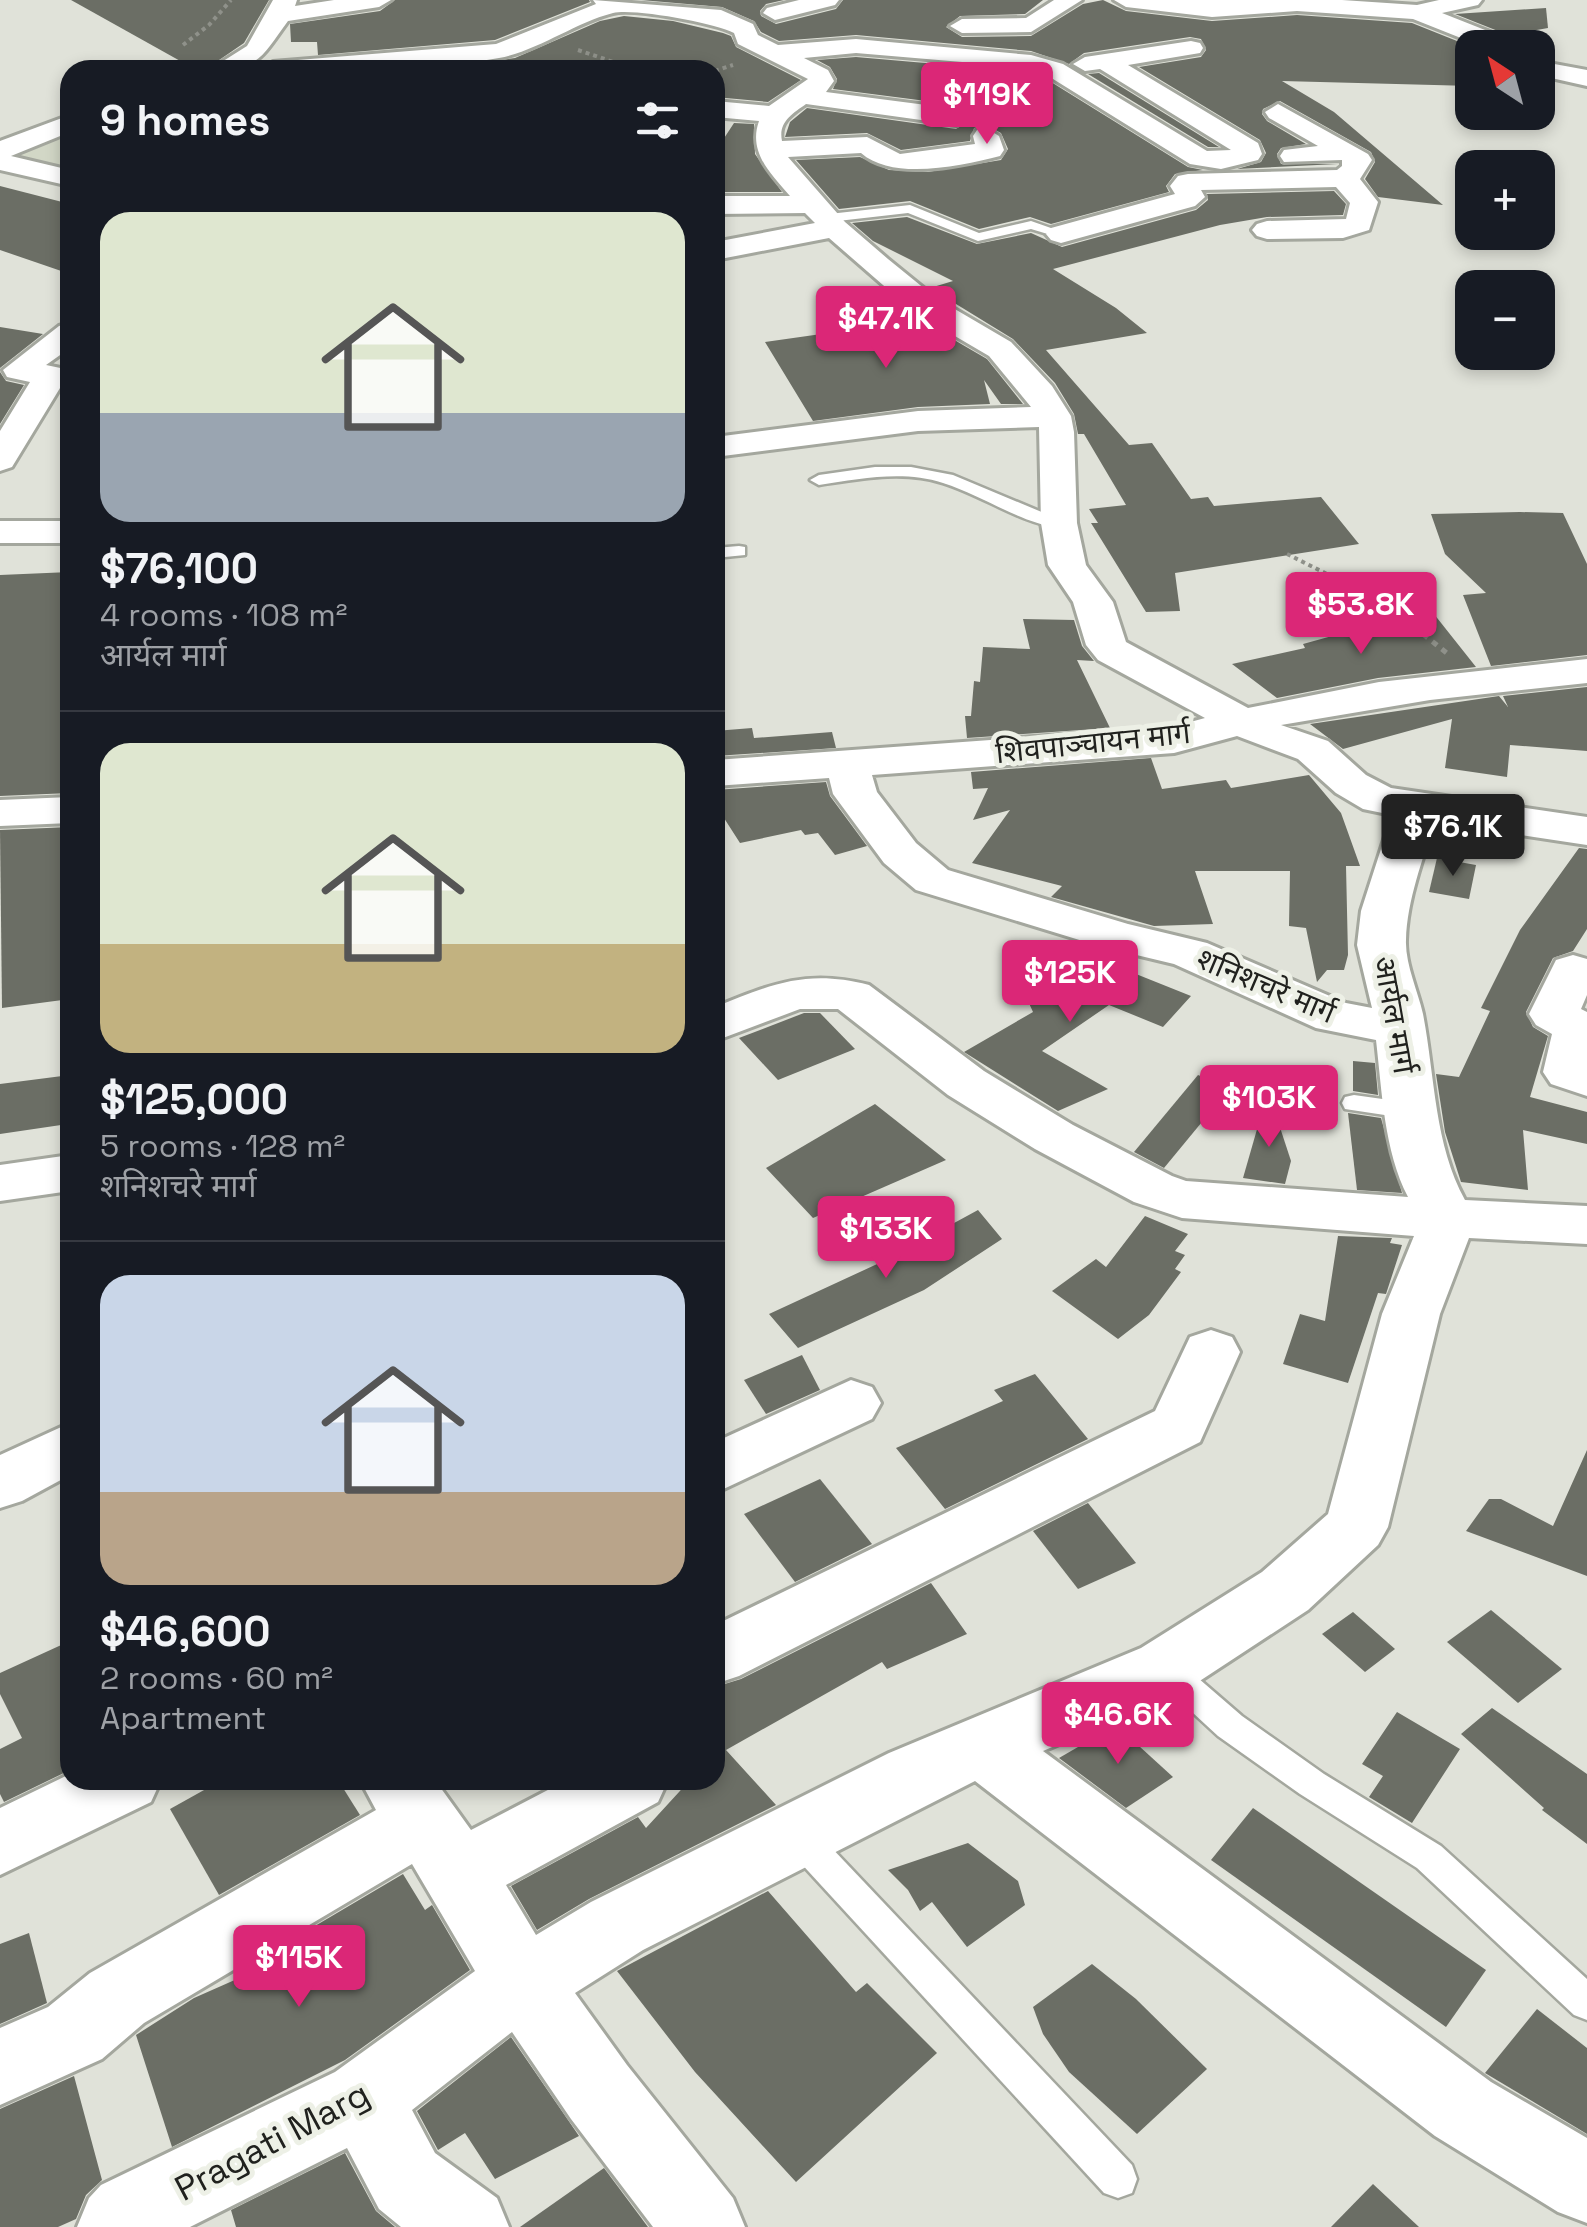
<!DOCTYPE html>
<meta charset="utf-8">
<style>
:root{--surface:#171b24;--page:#20242c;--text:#f1f3f6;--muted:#9ea1a6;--line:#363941;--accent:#db2777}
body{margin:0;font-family:"Space Grotesk","Noto Sans Devanagari",sans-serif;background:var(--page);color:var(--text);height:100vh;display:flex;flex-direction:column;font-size:38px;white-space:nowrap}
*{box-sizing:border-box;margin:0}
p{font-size:32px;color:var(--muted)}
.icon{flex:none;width:55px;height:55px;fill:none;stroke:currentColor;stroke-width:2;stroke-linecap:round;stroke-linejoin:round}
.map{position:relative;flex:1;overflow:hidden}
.panel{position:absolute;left:60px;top:60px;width:665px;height:1730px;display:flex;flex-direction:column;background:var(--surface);border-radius:30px;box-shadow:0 5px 15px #0003}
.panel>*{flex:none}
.needle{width:65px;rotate:324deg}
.fabs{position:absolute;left:1455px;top:30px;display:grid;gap:20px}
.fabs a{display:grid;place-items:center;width:100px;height:100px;border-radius:20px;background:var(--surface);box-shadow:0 5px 15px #0003;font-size:50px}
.price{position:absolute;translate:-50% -85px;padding:0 22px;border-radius:10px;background:var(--accent);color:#fff;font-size:32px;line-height:65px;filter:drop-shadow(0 2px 5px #0008)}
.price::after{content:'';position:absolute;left:50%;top:60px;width:30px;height:22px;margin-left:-15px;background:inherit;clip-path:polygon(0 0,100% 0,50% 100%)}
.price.on{background:#222;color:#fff}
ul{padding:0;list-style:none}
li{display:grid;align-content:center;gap:20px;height:530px;padding:0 40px}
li+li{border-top:2px solid var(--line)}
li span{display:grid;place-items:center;height:310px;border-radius:30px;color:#555}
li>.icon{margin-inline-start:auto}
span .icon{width:180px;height:180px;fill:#fffc;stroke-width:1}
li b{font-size:42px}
h2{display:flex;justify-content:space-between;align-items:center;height:120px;padding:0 40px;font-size:42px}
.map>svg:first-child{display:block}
</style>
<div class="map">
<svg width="1587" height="2227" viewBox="0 0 1587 2227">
<rect width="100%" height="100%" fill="#e0e2d9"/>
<path fill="#d2d7c6" d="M60,132L70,136V170L10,154Z"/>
<g fill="#6b6e65">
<path d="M71,0H269L244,43L206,69L191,67Z"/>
<path d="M395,0H589L590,2L495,40L318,55L317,42H291L290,24L380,11Z"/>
<path d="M641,0H784L766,4L760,11L761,16L776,24L836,9L843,0H1043L1025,14L960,16L946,27L962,37L1031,36L1083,4L1103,0L1126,11L1212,21L1297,15L1412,23L1472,47V86L1282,81L1334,112L1443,205L1378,197L1365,179L1375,162L1371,152L1280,101L1263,109L1262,114L1267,121L1306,144L1281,148L1277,154L1281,164H1338L1237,169L1261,162L1266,153L1260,140L1139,67L1201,57L1206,50L1201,39L1190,37L1084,53L1069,64L1031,51L856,35L779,41L761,32L754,21L722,7Z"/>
<path d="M1546,8L1548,28L1508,35L1455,14Z"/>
<path d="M624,16L673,21L723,33L731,36L736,47L801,80L768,102L715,97V70H434L515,58L600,21Z"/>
<path d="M856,57L1019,71L1043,77L1188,167L1203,170L1175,174L1166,186L1169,192L1051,224L1030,217L979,229L910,201L839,209L796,160L860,157L889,170L928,172L1001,160L1008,149L1001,133L985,124L974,128L970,141L901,150L867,133L785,137L790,122L807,108L956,129L974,118L957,105L833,89L837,79L830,67L817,60Z"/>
<path d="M1099,73L1219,147H1208L1088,74Z"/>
<path d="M734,123L754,124L755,154L782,192H715V152Z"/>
<path d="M0,186L70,204V274L0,250Z"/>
<path d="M1334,191L1346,204L1343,215L1267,217L1220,225L1053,269L1116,308L1147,333L1046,350L1129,445L1152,443L1191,499L1208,497L1214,506L1321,497L1359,544L1175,573L1180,611L1146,612L1091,523H1098L1089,509L1126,505L1084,434H1078L1074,414L1055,383L1013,339L930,288L953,281L873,241L852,223L907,217L977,244L1031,233L1062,247L1196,210L1208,200L1207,194Z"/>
<path d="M920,320L987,359L1023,404H1001L984,380L990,404L918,407L813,421L765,342Z"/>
<path d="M0,327L43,334L0,368Z"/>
<path d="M0,372L6,381L24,385L0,424Z"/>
<path d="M1520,512L1563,513L1587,564V655L1491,666L1463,595L1486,593L1445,554L1431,514Z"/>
<path d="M70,572V793L0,796V575Z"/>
<path d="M1430,609L1476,667L1378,678L1277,698L1232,664L1305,648L1303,644Z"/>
<path d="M1023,619L1074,620L1082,646L1094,661L1077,660L1110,728L967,738L965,716H971L974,681L980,682L983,647L1030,649Z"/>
<path d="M1587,687V751L1510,745L1507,777L1445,768L1452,719L1343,749L1310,724L1499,696L1508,707L1503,696Z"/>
<path d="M752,728L754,738L832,732L836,748L715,756V731Z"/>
<path d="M1151,758L1162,789L1226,780L1231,788L1309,775L1341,813L1360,866H1346L1348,955L1344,970H1327L1317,982L1306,928L1289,926L1290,871H1195L1213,924L1154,926L1051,897L1062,886L972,863L1010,810L973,820L988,788L973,789L971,772Z"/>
<path d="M826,782L830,796L867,846L835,855L818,833L805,835L801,830L740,843L715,804V790Z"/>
<path d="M70,827V999L2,1008L0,830Z"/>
<path d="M1579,848L1587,849V929L1573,951L1553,958L1526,1012L1533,1027L1548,1036L1530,1097L1587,1112V1144L1523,1130L1528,1190L1461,1182L1445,1132L1436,1074L1459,1077L1490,1011L1481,1008L1520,930Z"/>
<path d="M1437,858L1476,865L1469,899L1429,892Z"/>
<path d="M1081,952L1191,996L1163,1027L1109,1005L1042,1051L1108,1089L1058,1111L964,1052L1033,1012L1023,990Z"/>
<path d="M804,1013H820L855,1049L778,1080L739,1038Z"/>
<path d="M1353,1061L1375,1063L1378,1095L1353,1091Z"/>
<path d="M70,1075V1115L62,1116L61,1125L0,1134V1084Z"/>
<path d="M1198,1075L1230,1088L1164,1168L1134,1152Z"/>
<path d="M1268,1091L1291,1161L1285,1184L1243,1178Z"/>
<path d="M875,1104L946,1160L813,1218L766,1168Z"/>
<path d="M1348,1113L1381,1118L1402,1193L1357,1190Z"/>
<path d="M978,1210L1002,1239L924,1290L798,1348L769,1314L888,1259Z"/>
<path d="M1145,1216L1188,1234L1175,1251L1185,1255L1175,1269L1181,1272L1149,1315L1118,1339L1052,1291L1096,1259L1106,1267Z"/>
<path d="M1338,1236L1392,1238L1390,1243L1402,1245L1386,1294L1378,1293L1348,1383L1283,1364L1300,1314L1325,1321Z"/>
<path d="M802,1355L820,1390L766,1414L744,1380Z"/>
<path d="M1035,1374L1088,1439L945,1509L896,1448L1003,1401L994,1390Z"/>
<path d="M1587,1450V1576L1466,1531L1489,1499H1501L1553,1526Z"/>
<path d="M820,1479L872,1544L795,1582L744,1514Z"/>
<path d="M1088,1503L1136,1563L1078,1589L1033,1531Z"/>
<path d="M931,1583L967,1634L887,1669L882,1662L726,1750L776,1805L589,1899L537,1930L511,1886L638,1817L646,1828L690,1780H715V1687L741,1679Z"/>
<path d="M1491,1610L1562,1669L1518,1703L1447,1642Z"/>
<path d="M1353,1612L1395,1649L1365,1672L1322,1634Z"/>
<path d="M70,1641V1770L4,1802L0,1794V1749L22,1738L0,1694V1673Z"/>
<path d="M1492,1708L1587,1774V1844L1542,1810L1544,1808L1461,1734Z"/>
<path d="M1397,1712L1460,1749L1412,1823L1369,1797L1383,1776L1362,1764Z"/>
<path d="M1116,1725L1173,1777L1126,1808L1059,1758Z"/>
<path d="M222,1780H338L360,1815L219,1895L170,1809Z"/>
<path d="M1253,1808L1486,1970L1446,2027L1211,1860Z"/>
<path d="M968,1843L1018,1881L1025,1905L967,1947L932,1902L920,1911L908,1890L888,1870Z"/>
<path d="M403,1874L425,1910L432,1905L470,1970L345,2060L172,2147L136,2035L194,1998L246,1975L242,1969Z"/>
<path d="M768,1891L856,1992L867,1983L937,2053L796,2182L695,2072L617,1971Z"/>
<path d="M29,1933L47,2003L0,2024V1944Z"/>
<path d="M1092,1964L1136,1999L1207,2069L1137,2134L1069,2072L1043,2034L1033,2007Z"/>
<path d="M1537,2009L1587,2048V2134L1485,2073Z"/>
<path d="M511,2037L579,2136L495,2179L465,2133L438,2150L417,2111Z"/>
<path d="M74,2076L102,2180L86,2195L76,2219L58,2227H0V2109Z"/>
<path d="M345,2153L376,2211L395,2227H236L231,2210Z"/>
<path d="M604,2168L648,2227H520Z"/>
<path d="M1373,2184L1419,2227H1331Z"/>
</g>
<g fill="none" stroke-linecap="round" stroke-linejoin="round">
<defs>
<g id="lane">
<path d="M910,205L979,233L1031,221L1068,234L1061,238L1031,229L978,241L908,213L829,222L822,218L829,214Z"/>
<path d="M875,467H911L953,475L1068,523L1059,528C1016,521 984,496 943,483C903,470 859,479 819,485L810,480L819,475Z"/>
<path d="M739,546L745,547V555L715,558V548Z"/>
<path d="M1354,1095L1411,1103L1423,1111L1411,1119L1345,1109L1342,1103L1345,1097Z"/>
<path d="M1165,1655L1176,1659L1242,1716L1324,1774L1441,1846L1587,1979V2020L1574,2015L1417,1868L1300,1794L1218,1736L1154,1677L1149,1668L1154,1659Z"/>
<path d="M798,1821L810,1825L1132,2165L1137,2179L1132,2193L1118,2198L1104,2193L786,1847L781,1836L786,1825Z"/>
</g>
<g id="street">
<path d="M273,0H297L295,6L334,0H391L379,7L288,21C261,58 259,70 209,70L247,46Z"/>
<path d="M593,0L721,10L753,24L758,35L778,45L856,39L1031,55L1063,64L1207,151L1231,150L1100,69L1085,71L1073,64L1085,57L1191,41L1200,43L1203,48L1200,53L1128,65L1258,143L1262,154L1258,160L1221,169L1190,164L1045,74L1020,67L856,53L804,58L828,70L834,81L826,92L957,109L970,117L957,125L806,104C792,114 778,122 782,141L867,137L900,154L975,144L973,136L977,130L986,128L999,136L1004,150L1000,156C960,166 893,181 861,153L788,157L845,222L888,259L936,298L1011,342L1052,386L1071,416L1074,432L1077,523L1086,565L1113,602L1126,642L1248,708L1379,682L1587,659V683L1430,700L1281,725L1328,741L1366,775L1391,788L1587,817V845L1434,822C1423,860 1407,900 1406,940C1405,964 1418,991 1423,1014C1435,1076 1434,1144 1465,1200L1587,1206V1244L1469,1238L1440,1314L1388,1527L1378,1545L1308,1610L1189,1688L1043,1751L1491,2082L1587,2138V2223L1558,2212L1435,2136L975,1781L643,1950L575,1993L627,2065L733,2198L745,2227H653L571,2119L512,2032L412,2110L435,2153L497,2198L509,2227H401L379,2209L347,2148L190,2227H77L89,2198L101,2185L335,2072L475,1971L412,1864L144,2023L102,2059L0,2105V2028L48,2007L90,1973L376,1810L360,1780H435L471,1830L567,1780H668L658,1802L506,1885L536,1935L591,1902L889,1753L1141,1648L1262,1572L1328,1514L1382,1314L1414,1236L1182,1218L1134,1202L1035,1149L948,1095L838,1009H800L715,1041V1007C772,984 807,969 869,985L984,1071L1073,1125L1172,1176L1186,1181L1408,1197C1384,1151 1382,1091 1376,1040L1316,1028L1174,964L1099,946L916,890L884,863L833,794L829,778L715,786V760L1172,727L1205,718L1098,660L1086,645L1073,602L1048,565L1041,523L1039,427L918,431L715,457V437L918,411L1031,407L989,356L914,312L829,238L715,260V242L815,223L805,213L715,214V196H790C770,173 748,152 759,121L715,117V101L769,106L808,79L738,44L734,33C714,23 634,8 613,13C574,23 540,50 499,58C421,72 339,70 260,70L273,62L496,44L596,4ZM1237,736L1298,759L1336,793L1363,809L1392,815L1361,911L1357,945L1372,1008L1346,1003L1207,943L1128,924L948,870L916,843L877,792L872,775L1174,753Z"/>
<path d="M799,0H839L835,5L775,20L763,13L767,8Z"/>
<path d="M1054,0H1082L1031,32L962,33L950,26L962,19L1026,18Z"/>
<path d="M1114,0H1342L1417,5L1439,0H1482L1478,5L1442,13L1518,43L1521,48H1486L1413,19L1297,11L1212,17L1126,7Z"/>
<path d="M1538,61L1587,70V86L1538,75Z"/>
<path d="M1278,104L1368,154L1372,160L1360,179L1378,202L1369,230L1343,238L1267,239L1257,236L1252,230L1257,224L1267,221L1346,219L1350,203L1336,187L1201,190L1205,197L1195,206L1061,243L1051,240L1046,234L1051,228L1175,194L1170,186L1178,176L1188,174L1337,170L1342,166V160L1284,162L1280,156L1284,150L1318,146L1269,118L1265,112Z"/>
<path d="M70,115V132L11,156L70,170V186L0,170V141Z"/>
<path d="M70,323V348L46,365L70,370V390L60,388L12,467L0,471V431L30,382L7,377L3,370L59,326Z"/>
<rect x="0" y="521" width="70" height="22"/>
<path d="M70,797V823L0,826V800Z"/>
<path d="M1573,955L1587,959V995L1581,1009L1587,1012V1096L1551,1084L1543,1072L1552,1034L1536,1025L1529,1014L1556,960Z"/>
<path d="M70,1155V1191L0,1201V1165Z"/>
<path d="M1211,1330L1232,1337L1240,1352L1200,1442L739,1676L715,1684V1625L1155,1411L1190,1337Z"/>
<path d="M851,1380L872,1387L881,1403L872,1419L715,1493V1442Z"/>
<path d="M70,1423V1475L22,1501L0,1508V1455Z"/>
<path d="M70,1774V1780H161L151,1802L0,1875V1808Z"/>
</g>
</defs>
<use href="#lane" stroke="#a4a79e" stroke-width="5"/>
<use href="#street" stroke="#a4a79e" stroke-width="6"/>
<g stroke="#8f918a" stroke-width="4" stroke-dasharray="4 4" stroke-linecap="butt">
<path d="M183,45L209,25L231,0"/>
<path d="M578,50L637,70"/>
<path d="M715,71L733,65"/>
<path d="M1007,116L1047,102"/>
<path d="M1287,554L1337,579"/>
</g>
<path stroke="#8f918a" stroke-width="5" stroke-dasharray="6 6" stroke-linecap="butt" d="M1332,577L1383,602L1448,654"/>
<use href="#lane" fill="#fff" fill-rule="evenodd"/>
<use href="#street" fill="#fff" fill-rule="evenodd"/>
</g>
<g text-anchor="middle" stroke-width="10" stroke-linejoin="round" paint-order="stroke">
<g font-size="30" fill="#20211e" stroke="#edf0e6">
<text transform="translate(1093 743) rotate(-6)" y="10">शिवपाञ्चायन मार्ग</text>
<text transform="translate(1266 986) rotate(23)" y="10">शनिशचरे मार्ग</text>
<text transform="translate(1394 1015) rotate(80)" y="10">आर्यल मार्ग</text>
</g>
<g font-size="35" fill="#20211e" stroke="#edf0e6">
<text transform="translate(272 2141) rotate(-28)" y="12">Pragati Marg</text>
</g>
</g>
</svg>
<div class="fabs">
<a><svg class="needle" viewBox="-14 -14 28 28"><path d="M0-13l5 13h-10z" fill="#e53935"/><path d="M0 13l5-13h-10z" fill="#9ea1a6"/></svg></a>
<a>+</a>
<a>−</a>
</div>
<b class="price" style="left:987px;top:147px">$119K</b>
<b class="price" style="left:886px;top:371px">$47.1K</b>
<b class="price" style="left:1361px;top:657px">$53.8K</b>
<b class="price on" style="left:1453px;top:879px">$76.1K</b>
<b class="price" style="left:1070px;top:1025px">$125K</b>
<b class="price" style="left:1269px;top:1150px">$103K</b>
<b class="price" style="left:886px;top:1281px">$133K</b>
<b class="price" style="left:1118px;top:1767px">$46.6K</b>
<b class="price" style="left:299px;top:2010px">$115K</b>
<section class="panel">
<h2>9 homes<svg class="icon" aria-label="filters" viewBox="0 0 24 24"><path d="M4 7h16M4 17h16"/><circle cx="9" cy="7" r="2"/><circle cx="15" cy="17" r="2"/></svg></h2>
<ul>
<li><span style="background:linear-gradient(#dfe7d0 65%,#9aa5b1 0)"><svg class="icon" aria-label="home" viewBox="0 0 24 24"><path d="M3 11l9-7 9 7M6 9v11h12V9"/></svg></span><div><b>$76,100</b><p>4 rooms · 108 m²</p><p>आर्यल मार्ग</p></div></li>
<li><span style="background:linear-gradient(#dfe7d0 65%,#c2b280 0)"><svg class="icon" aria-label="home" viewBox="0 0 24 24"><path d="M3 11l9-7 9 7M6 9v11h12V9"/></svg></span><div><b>$125,000</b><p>5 rooms · 128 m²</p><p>शनिशचरे मार्ग</p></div></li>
<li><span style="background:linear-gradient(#c9d6e8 70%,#b9a48a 0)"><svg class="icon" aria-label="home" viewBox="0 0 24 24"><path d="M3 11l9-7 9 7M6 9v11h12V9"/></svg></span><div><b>$46,600</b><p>2 rooms · 60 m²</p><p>Apartment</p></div></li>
</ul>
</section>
</div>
